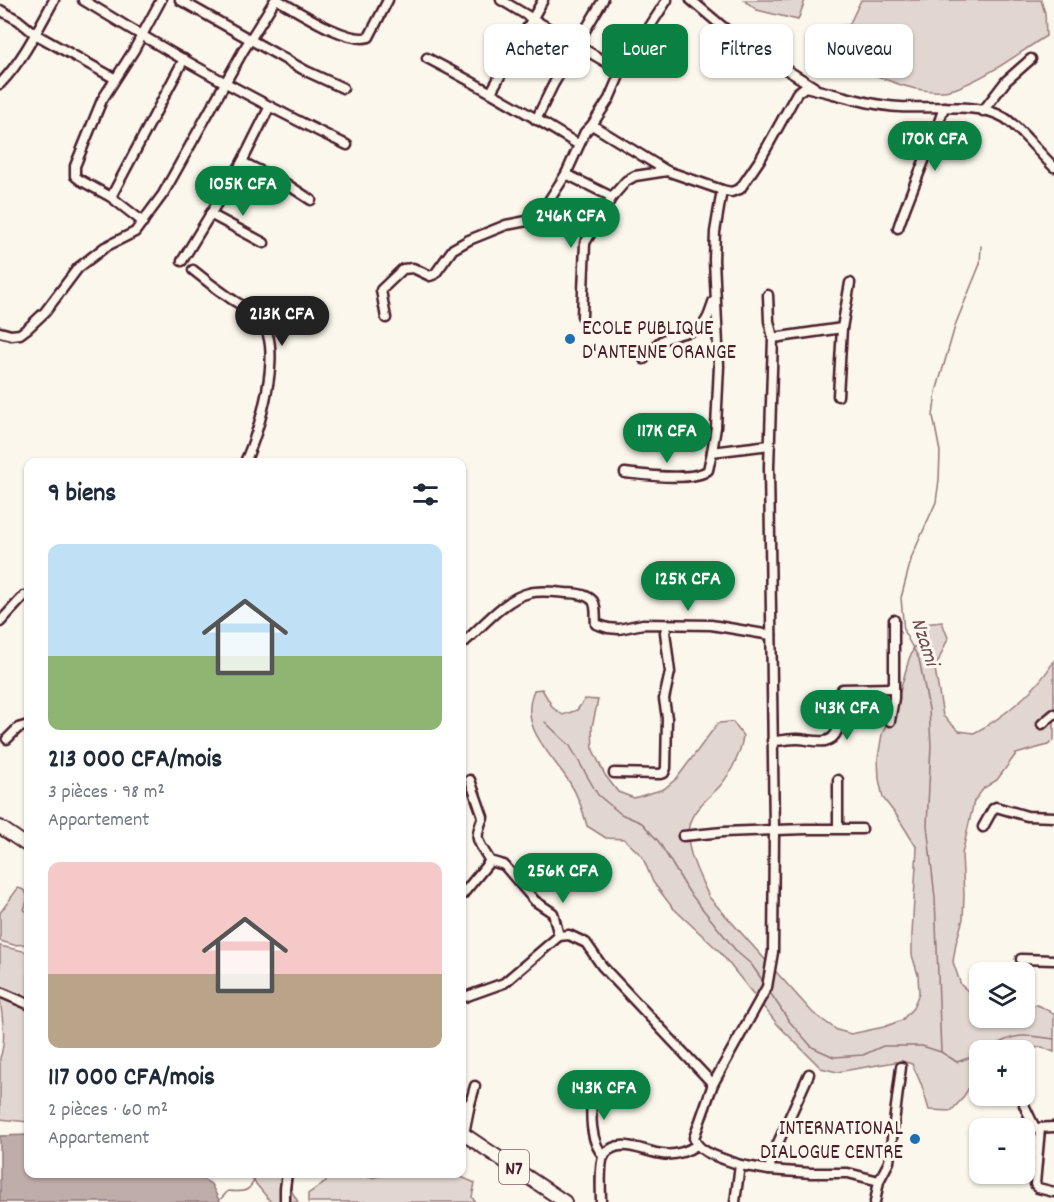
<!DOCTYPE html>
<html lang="fr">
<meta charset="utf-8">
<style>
:root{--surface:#fff;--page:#f2f2f3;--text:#1f2937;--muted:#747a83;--accent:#0b8043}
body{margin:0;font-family:Dekko,sans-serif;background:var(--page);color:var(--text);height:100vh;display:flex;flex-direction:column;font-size:22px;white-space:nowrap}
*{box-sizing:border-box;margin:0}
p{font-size:20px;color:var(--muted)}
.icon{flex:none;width:33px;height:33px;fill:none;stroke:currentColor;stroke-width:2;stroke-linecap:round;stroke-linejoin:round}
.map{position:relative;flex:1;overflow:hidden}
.panel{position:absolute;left:24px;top:458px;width:442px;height:720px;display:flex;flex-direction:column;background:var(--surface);border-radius:12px;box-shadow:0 2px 4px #0004}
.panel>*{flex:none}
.hud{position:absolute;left:484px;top:24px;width:478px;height:54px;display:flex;gap:12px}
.fabs{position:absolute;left:969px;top:962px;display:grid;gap:12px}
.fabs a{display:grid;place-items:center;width:66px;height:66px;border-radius:12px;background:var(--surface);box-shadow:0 2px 4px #0004;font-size:30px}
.price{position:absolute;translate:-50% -51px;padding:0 14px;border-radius:21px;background:var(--accent);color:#fff;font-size:20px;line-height:39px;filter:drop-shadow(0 2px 3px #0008)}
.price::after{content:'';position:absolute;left:50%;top:36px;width:18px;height:14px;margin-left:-9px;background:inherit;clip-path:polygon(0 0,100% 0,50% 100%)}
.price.active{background:#222;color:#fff}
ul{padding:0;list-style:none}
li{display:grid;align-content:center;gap:12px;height:318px;padding:0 24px}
li span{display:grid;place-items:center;height:186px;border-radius:12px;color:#555}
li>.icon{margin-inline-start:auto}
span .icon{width:108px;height:108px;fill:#fffc;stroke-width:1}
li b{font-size:26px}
h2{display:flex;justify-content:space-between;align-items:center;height:72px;padding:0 24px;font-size:26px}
.pill{padding:0 21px;border-radius:12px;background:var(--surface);box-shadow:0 2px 4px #0004;font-size:21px;line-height:54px}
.pill.active{background:var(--accent);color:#fff}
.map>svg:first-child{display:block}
</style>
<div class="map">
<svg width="1054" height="1202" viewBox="0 0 1054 1202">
<rect width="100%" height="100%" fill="#fbf7ec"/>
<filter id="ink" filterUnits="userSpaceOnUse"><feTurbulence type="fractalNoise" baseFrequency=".0167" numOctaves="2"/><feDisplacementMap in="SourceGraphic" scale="12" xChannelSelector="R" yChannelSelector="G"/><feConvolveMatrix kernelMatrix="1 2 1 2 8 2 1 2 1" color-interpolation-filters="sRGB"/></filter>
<g filter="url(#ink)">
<g fill="#e2d7d0" stroke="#967b7e" stroke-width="1.5">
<path d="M744,0H805L798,20L757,10Z"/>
<path d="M861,0H1041L1045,13L1046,36C1017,54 987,78 954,89C917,100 855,68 825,47L824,30L832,26L849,25Z"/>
<path d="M942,622L948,638L935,669L943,716L959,731L974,733C1001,719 1040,688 1054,660V740L1048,745L1016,754L997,780L984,788L974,801L962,854L964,895L963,919L956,943L953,962L961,985L979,1000L980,1017H1024L1025,1002L1040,1006L1054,1014V1052L1042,1047L1015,1050H980L979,1072L962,1099L951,1111L929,1110L922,1086L912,1064L901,1061L837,1072L821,1068L778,1025L719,951L672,907L653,882L642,856L624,839L606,838L587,826C583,810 579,797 570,783C551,753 518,728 534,690L542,689L553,708L563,715L577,710L585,699L598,700L592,727L593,750L605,775L618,792L634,798L664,789L677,778L718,723L733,722L743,736C741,753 731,773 720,786C709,798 692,809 689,826C684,849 700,876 709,897L813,1013L837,1030L851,1034L884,1027L902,1020L913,1008L919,993L918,975L912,955V934L917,848L897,816L883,798L879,779L878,758L882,734L897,702L909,659L924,624Z"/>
<path d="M18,888C31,891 28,900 24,910L28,912V944L14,945L0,941V913Z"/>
<path d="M0,946L28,952V1122L0,1119V1058C7,1038 2,1018 0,998C0,981 0,963 0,946Z"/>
<path d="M247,1173H292L291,1190L298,1202H271Z"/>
<path d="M330,1173H365V1176L371,1178L393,1173H452L475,1183L472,1197L475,1202H308V1194L326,1181Z"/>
</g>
<path fill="#bfadaa" stroke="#907477" stroke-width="1.5" d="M28,1135V1173H193L211,1184L220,1202H0V1136Z"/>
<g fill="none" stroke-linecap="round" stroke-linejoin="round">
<g stroke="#907477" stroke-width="1.5">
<path d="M545,722L570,746L598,795L621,814L642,823L659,842L689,892L737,952L751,964L765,984"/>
<path d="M769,991L789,1021L812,1047L834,1057L863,1055L883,1046H922L941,1052"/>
<path d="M987,1050C1013,1033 1024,1034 1054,1039"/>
<path d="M980,1054L957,1062L941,1052L935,898L927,825L931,746L929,709L919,659L904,632L901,598L912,556L936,502L939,480L940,452L933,416L936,392L956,323L980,264L981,246"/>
<path d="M219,1201L228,1191C247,1193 250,1191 258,1173"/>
</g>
<defs>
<g id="minor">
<path d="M83,0C169,53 257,102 347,145"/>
<path d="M180,0L306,71L343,88"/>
<path d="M278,0C298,11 347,44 369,37L388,0"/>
<path d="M501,0L621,71"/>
<path d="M691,0L736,38L814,87"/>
<path d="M0,10L18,20L35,34L114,78"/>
<path d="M427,58C479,85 529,114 579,145"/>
<path d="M0,84C23,60 38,29 54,0"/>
<path d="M491,92L543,0"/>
<path d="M983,111L1006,81L1031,59"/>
<path d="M536,120L553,85L603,0"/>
<path d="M592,125L609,99L621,71L667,0"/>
<path d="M242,162L285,183L311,200"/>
<path d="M566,174L612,197L626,181L635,176L667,171"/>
<path d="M722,190L715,232L714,260L719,366L716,427L712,452L770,445"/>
<path d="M111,197L184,59"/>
<path d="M210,214L264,243"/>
<path d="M143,222L111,197L80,180L75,176V166L102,100L134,50L161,0"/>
<path d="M898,228C912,187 931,148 944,107"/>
<path d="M182,261L242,162L269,108"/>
<path d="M193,270C205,280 217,289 230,298C240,305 252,310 260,320C285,347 259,432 245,462"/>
<path d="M582,316L585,243L612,197"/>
<path d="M386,318L381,290L403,269L413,268L430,276L435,274L453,249L469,240L506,225L532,220L548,202L566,174L585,132L592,125L667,171L722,190L731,192L740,189L761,158L797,93L805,87C837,94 868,105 900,107C929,109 981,102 1005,118C1020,128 1039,153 1054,167"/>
<path d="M842,328L850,283"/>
<path d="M0,332L11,335L20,334L28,328L45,312L78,268L105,247L135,232L163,194L243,51L275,0"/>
<path d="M773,338L842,328L838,396"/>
<path d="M644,359C650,352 657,342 665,339C693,327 704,338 713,302"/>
<path d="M625,473C644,475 694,482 708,470L712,452"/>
<path d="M0,622L24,596"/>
<path d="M462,644C481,628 504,599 529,593C540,590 555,592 566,593C574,593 587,594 593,601C597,607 595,617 596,624L608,628L619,629L643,624L711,625L771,635"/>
<path d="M890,721L894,698V620"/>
<path d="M1042,724L1054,714"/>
<path d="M7,739L18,728L28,725"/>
<path d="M772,741C780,741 789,739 797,739C811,739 830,748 837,731L842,689L893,688"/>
<path d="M614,773L660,774L664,773L666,768L667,718L664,699L670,672L665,632L668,625"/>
<path d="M983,827L993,809L996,807L1027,816L1054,817"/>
<path d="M838,828V780"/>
<path d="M683,836L723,832L806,829H862"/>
<path d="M462,895L490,861"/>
<path d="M559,936L569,935L586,943L602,966L713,1084"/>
<path d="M1021,959L1054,960"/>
<path d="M0,992L28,1004"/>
<path d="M462,998L504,983L559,936L553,913L535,901L504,865L490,861C478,840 473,842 483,817L470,780"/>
<path d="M592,1093C591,1112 589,1142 604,1156"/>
<path d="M462,1105L470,1104L475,1086"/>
<path d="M1024,1105L1035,1128L1054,1127"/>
<path d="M997,1128L1032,1123"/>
<path d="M1040,1129L1035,1184L1038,1188L1054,1192"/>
<path d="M464,1134L470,1104"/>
<path d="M740,1165L769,1170L811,1173H848L879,1181L875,1202"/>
<path d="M769,1170L773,1154L809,1074"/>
<path d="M879,1181L889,1162L901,1067"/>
<path d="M285,1202V1189L287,1173"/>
<path d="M601,1202C601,1192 599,1163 604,1155C618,1136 644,1152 662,1154C675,1156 686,1152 697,1145"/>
<path d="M735,1202L740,1165C726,1159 698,1154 694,1138L713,1084L767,987L773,952L774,831L769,467L773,338L769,321L768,295"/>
</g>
<g id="highway">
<path d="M0,827L28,846"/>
<path d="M462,1133L565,1202"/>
</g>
</defs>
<use href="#minor" stroke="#4a1f2b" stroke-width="13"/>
<use href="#highway" stroke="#4a1f2b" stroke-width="16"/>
<use href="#minor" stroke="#fbf7ec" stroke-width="8"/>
<use href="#highway" stroke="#fbf7ec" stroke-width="12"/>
</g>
</g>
<g fill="#1f6fb2" stroke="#fbf7ec" stroke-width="2">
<circle cx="570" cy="339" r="6"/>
<circle cx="915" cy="1139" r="6"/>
</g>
<g text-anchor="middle" stroke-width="6" stroke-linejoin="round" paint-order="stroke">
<rect fill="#fbf7ec" stroke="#7f6065" stroke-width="1.5" x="499" y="1150" width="30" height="34" rx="4.5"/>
<g font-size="20" font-weight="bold" fill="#4a1f2b">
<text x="514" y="1174">N7</text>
</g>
<g font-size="21" fill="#4a1f2b" stroke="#fbf7ec" text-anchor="start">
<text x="582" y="334">ECOLE PUBLIQUE<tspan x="582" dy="24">D'ANTENNE ORANGE</tspan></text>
<text x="903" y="1134" text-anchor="end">INTERNATIONAL<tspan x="903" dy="24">DIALOGUE CENTRE</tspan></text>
</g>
<g font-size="22" font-style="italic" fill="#6d4a51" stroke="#fbf7ec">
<text transform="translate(927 641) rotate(72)" y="8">Nzami</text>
</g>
</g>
</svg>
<div class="fabs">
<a><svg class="icon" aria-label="layers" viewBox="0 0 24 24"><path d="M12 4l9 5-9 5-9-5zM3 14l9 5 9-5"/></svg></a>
<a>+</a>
<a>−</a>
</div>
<b class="price" style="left:935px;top:172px">170K CFA</b>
<b class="price" style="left:243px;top:217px">105K CFA</b>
<b class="price" style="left:571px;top:249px">246K CFA</b>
<b class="price active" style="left:282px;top:347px">213K CFA</b>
<b class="price" style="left:667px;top:464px">117K CFA</b>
<b class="price" style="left:688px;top:612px">125K CFA</b>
<b class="price" style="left:847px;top:741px">143K CFA</b>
<b class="price" style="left:563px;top:904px">256K CFA</b>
<b class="price" style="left:604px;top:1121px">143K CFA</b>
<div class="hud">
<a class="pill">Acheter</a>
<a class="pill active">Louer</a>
<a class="pill">Filtres</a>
<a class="pill">Nouveau</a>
</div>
<section class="panel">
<h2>9 biens<svg class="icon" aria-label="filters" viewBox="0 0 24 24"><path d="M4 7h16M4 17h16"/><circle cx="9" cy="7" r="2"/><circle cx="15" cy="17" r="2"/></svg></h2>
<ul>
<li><span style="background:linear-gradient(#bfe0f5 60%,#8fb573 0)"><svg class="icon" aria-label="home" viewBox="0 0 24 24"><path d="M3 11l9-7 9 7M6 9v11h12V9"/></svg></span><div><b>213 000 CFA/mois</b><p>3 pièces · 98 m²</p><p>Appartement</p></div></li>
<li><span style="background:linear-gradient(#f6c9c9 60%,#b9a48a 0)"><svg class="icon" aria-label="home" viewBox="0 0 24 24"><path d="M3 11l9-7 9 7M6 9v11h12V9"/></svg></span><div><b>117 000 CFA/mois</b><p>2 pièces · 60 m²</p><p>Appartement</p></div></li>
</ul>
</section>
</div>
